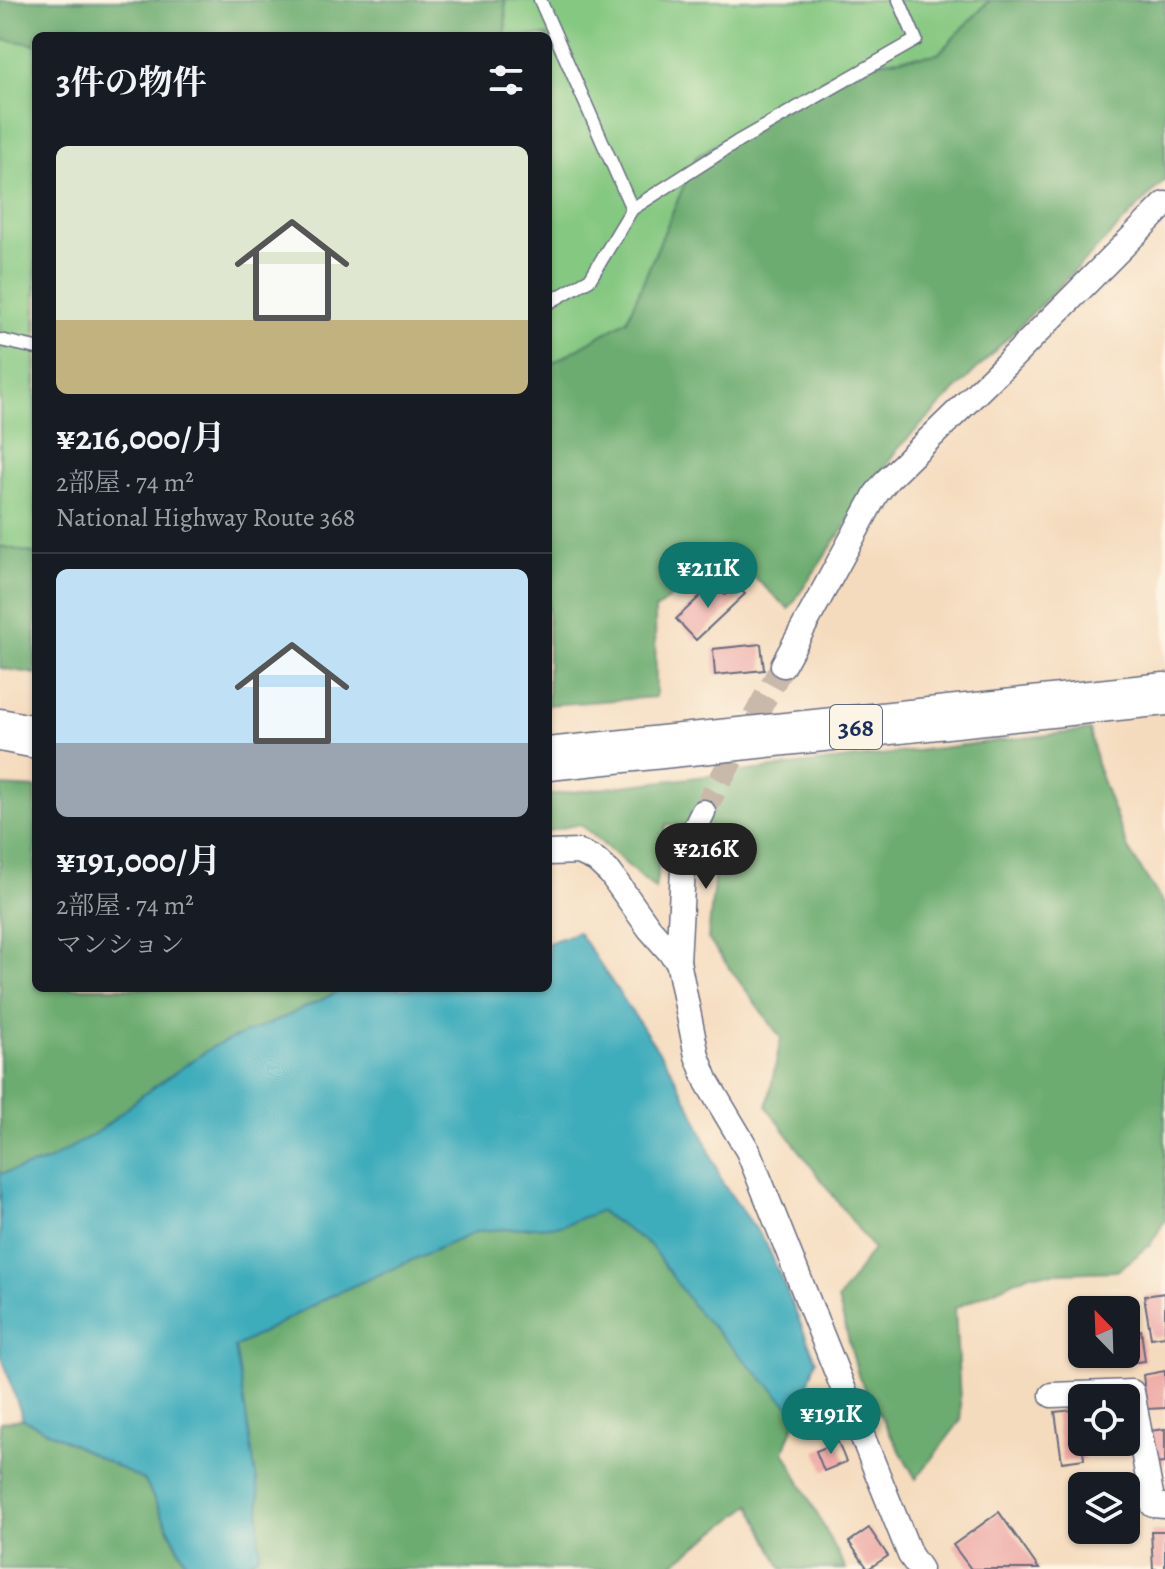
<!DOCTYPE html>
<html lang="ja">
<meta charset="utf-8">
<style>
:root{--surface:#171b24;--page:#20242c;--text:#f1f3f6;--muted:#9ea1a6;--line:#363941;--accent:#0f766e}
body{margin:0;font-family:Alegreya,"Noto Serif JP",serif;background:var(--page);color:var(--text);height:100vh;display:flex;flex-direction:column;font-size:30px;white-space:nowrap}
*{box-sizing:border-box;margin:0}
p{font-size:26px;color:var(--muted)}
.icon{flex:none;width:44px;height:44px;fill:none;stroke:currentColor;stroke-width:2;stroke-linecap:round;stroke-linejoin:round}
.map{position:relative;flex:1;overflow:hidden}
.drawer{position:absolute;left:32px;top:32px;width:520px;height:960px;display:flex;flex-direction:column;background:var(--surface);border-radius:12px;box-shadow:0 2px 6px #0004}
.drawer>*{flex:none}
.needle{width:52px;rotate:337deg}
.controls{position:absolute;left:1068px;top:1296px;display:grid;gap:16px}
.controls a{display:grid;place-items:center;width:72px;height:72px;border-radius:12px;background:var(--surface);box-shadow:0 2px 6px #0004;font-size:40px}
.price{position:absolute;translate:-50% -68px;padding:0 18px;border-radius:28px;background:var(--accent);color:#fff;font-size:26px;line-height:52px;filter:drop-shadow(0 2px 4px #0008)}
.price::after{content:'';position:absolute;left:50%;top:48px;width:24px;height:18px;margin-left:-12px;background:inherit;clip-path:polygon(0 0,100% 0,50% 100%)}
.price.on{background:#222;color:#fff}
ul{padding:0;list-style:none}
li{display:grid;align-content:center;gap:16px;height:424px;padding:0 24px}
li+li{border-top:2px solid var(--line)}
li span{display:grid;place-items:center;height:248px;border-radius:12px;color:#555}
li>.icon{margin-inline-start:auto}
span .icon{width:144px;height:144px;fill:#fffc;stroke-width:1}
li b{font-size:34px}
h2{display:flex;justify-content:space-between;align-items:center;height:96px;padding:0 24px;font-size:34px}
.map>svg:first-child{display:block}
</style>
<div class="map">
<svg width="1165" height="1569" viewBox="0 0 1165 1569">
<rect width="100%" height="100%" fill="#fcf5e5"/>
<filter id="ink" filterUnits="userSpaceOnUse"><feTurbulence type="fractalNoise" baseFrequency=".0125" numOctaves="2"/><feDisplacementMap in="SourceGraphic" scale="16" xChannelSelector="R" yChannelSelector="G"/><feConvolveMatrix kernelMatrix="1 2 1 2 8 2 1 2 1" color-interpolation-filters="sRGB"/></filter>
<filter id="wash" filterUnits="userSpaceOnUse"><feTurbulence type="fractalNoise" baseFrequency=".006" numOctaves="4" result="noise"/><feDisplacementMap in="SourceGraphic" scale="32" xChannelSelector="R" yChannelSelector="G"/><feGaussianBlur stdDeviation="1.8" result="paint"/><feColorMatrix in="noise" values="0 0 0 0 0 0 0 0 0 0 0 0 0 0 0 0 0 1.4 0 .05"/><feComposite in="paint" operator="in"/></filter>
<g filter="url(#wash)">
<rect width="100%" height="100%" fill="#f5dbbe"/>
<g fill="#85c881" stroke="#507c70" stroke-width="2">
<path d="M505,0H990L938,54L846,66L696,157L627,320L548,366V36H506Z"/>
<path d="M0,39L36,44V554L0,546Z"/>
</g>
<g fill="#6cac6f" stroke="#446e66" stroke-width="2">
<path d="M0,0H505L506,36H36V44L0,39Z"/>
<path d="M990,0H1165V180L898,448L789,609L726,552L655,610L656,697L548,705V366L627,320L696,157L846,66L938,54Z"/>
<path d="M0,546L36,554V674L0,668Z"/>
<path d="M1090,730L1098,769L1128,849L1165,906V1220L1150,1245L1117,1271L1030,1274L955,1308L961,1420L916,1479L859,1378L838,1300L873,1249L767,1107L781,1038L708,939L719,831L666,824L655,889L580,824L548,831V795Z"/>
<path d="M0,786L36,788V988H346L281,1019L214,1046L141,1096L101,1130L46,1162L0,1174Z"/>
<path d="M599,1211L650,1245L697,1310L798,1415L784,1451L846,1569H782L751,1505L666,1569H240L259,1553L235,1347L330,1296L478,1231L563,1225Z"/>
<path d="M23,1419L145,1481L187,1566L193,1569H0V1422Z"/>
</g>
<path fill="#3eacbb" stroke="#2c6e8c" stroke-width="2" d="M578,932L670,1068L694,1114L723,1184L766,1243L816,1360L798,1415L696,1310L650,1245L600,1211L563,1225L478,1231L330,1296L235,1347L259,1494V1554L240,1569H193L188,1566L145,1481L23,1419L0,1352V1174L46,1162L101,1130L141,1096L214,1046L281,1019L346,988H548V943Z"/>
<g id="blocks">
<g fill="#efaba7">
<path d="M713,584L725,595L736,585L745,594L696,640L676,619Z"/>
<path d="M761,644L764,670L715,675L713,649Z"/>
<path d="M1165,1293V1336L1151,1338L1144,1296Z"/>
<path d="M1141,1330L1145,1361L1099,1366L1097,1354H1126V1332Z"/>
<path d="M1165,1371V1408L1147,1409L1143,1375Z"/>
<path d="M1082,1409L1081,1432L1084,1459L1062,1462L1055,1412Z"/>
<path d="M1165,1429V1463L1152,1464L1149,1431Z"/>
<path d="M838,1442L846,1462L824,1471L816,1451Z"/>
<path d="M999,1512L1039,1569H971L953,1545Z"/>
<path d="M869,1528L888,1556L868,1569L849,1542Z"/>
<path d="M1151,1531H1165V1569H1153Z"/>
</g>
</g>
</g>
<g filter="url(#ink)">
<use href="#blocks" fill-opacity="0" stroke="#676b80" stroke-width="2"/>
<g fill="none" stroke-linecap="round" stroke-linejoin="round">
<path stroke="#c9b9ab" stroke-width="24" stroke-dasharray="24 12" stroke-linecap="butt" d="M703,812L783,665"/>
<defs>
<g id="lane">
<path d="M540,0L632,209"/>
<path d="M548,303L590,279L632,209L737,142L916,40L899,0"/>
<path d="M0,340L36,348"/>
</g>
<g id="street">
<path d="M783,665L876,494L888,479L998,372L1165,204"/>
<path d="M703,812L684,851L678,961L697,1056L707,1082L748,1151L910,1555L920,1569"/>
<path d="M548,853L579,852L596,860L610,873L649,928L678,961"/>
<path d="M1052,1395L1132,1392L1153,1505L1165,1506"/>
</g>
<g id="highway">
<path d="M0,730L36,737"/>
<path d="M548,759L1165,694"/>
</g>
</defs>
<use href="#lane" stroke="#676b80" stroke-width="15"/>
<use href="#street" stroke="#676b80" stroke-width="27"/>
<use href="#highway" stroke="#676b80" stroke-width="45"/>
<use href="#lane" stroke="#fff" stroke-width="12"/>
<use href="#street" stroke="#fff" stroke-width="24"/>
<use href="#highway" stroke="#fff" stroke-width="42"/>
</g>
</g>
<g text-anchor="middle" stroke-width="6" stroke-linejoin="round" paint-order="stroke">
<rect fill="#fcf5e5" stroke="#5e6a86" stroke-width="2" x="830" y="705" width="52" height="44" rx="6"/>
<g font-size="26" font-weight="bold" fill="#1b2f5e">
<text x="856" y="736">368</text>
</g>
</g>
</svg>
<div class="controls">
<a><svg class="needle" viewBox="-14 -14 28 28"><path d="M0-13l5 13h-10z" fill="#e53935"/><path d="M0 13l5-13h-10z" fill="#9ea1a6"/></svg></a>
<a><svg class="icon" aria-label="locate" viewBox="0 0 24 24"><circle cx="12" cy="12" r="6"/><path d="M12 2v4M12 18v4M2 12h4M18 12h4"/></svg></a>
<a><svg class="icon" aria-label="layers" viewBox="0 0 24 24"><path d="M12 4l9 5-9 5-9-5zM3 14l9 5 9-5"/></svg></a>
</div>
<b class="price" style="left:708px;top:610px">¥211K</b>
<b class="price on" style="left:706px;top:891px">¥216K</b>
<b class="price" style="left:831px;top:1456px">¥191K</b>
<section class="drawer">
<h2>3件の物件<svg class="icon" aria-label="filters" viewBox="0 0 24 24"><path d="M4 7h16M4 17h16"/><circle cx="9" cy="7" r="2"/><circle cx="15" cy="17" r="2"/></svg></h2>
<ul>
<li><span style="background:linear-gradient(#dfe7d0 70%,#c2b280 0)"><svg class="icon" aria-label="home" viewBox="0 0 24 24"><path d="M3 11l9-7 9 7M6 9v11h12V9"/></svg></span><div><b>¥216,000/月</b><p>2部屋 · 74 m²</p><p>National Highway Route 368</p></div></li>
<li><span style="background:linear-gradient(#bfe0f5 70%,#9aa5b1 0)"><svg class="icon" aria-label="home" viewBox="0 0 24 24"><path d="M3 11l9-7 9 7M6 9v11h12V9"/></svg></span><div><b>¥191,000/月</b><p>2部屋 · 74 m²</p><p>マンション</p></div></li>
</ul>
</section>
</div>
